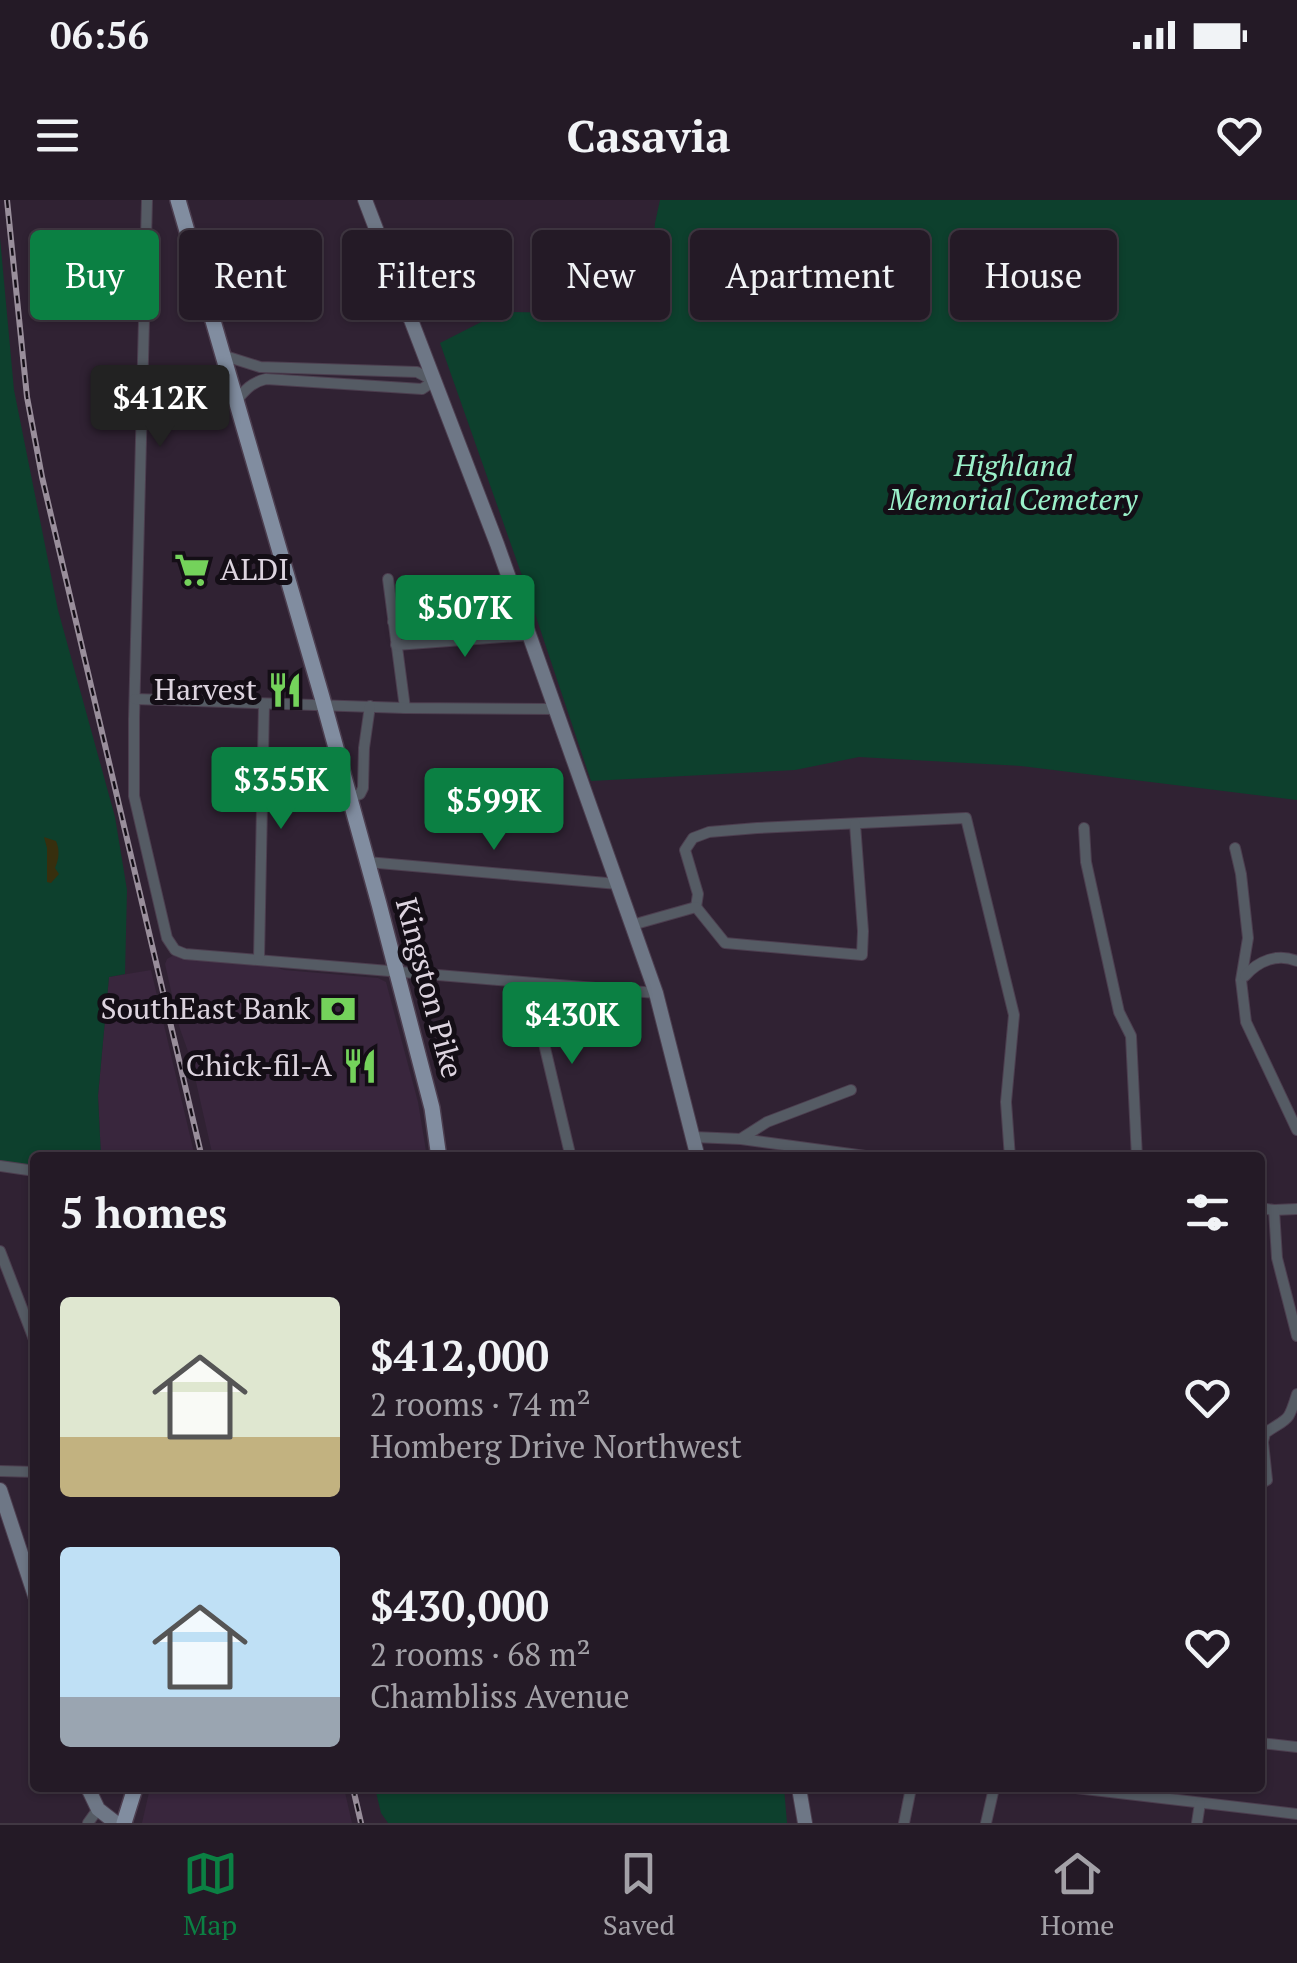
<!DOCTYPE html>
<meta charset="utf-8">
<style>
:root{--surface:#241a26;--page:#302732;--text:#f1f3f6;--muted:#a3a1a7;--line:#413843;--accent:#0b8043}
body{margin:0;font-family:"PT Serif",serif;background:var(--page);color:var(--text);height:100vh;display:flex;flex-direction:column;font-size:38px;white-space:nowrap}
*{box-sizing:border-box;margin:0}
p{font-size:32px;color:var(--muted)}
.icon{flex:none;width:55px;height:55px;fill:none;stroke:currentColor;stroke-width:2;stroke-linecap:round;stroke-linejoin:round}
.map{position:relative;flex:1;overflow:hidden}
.details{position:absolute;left:30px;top:952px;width:1235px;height:640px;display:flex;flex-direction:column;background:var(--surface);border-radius:10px;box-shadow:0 2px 8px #0004,0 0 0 2px var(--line)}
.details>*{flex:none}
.guide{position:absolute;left:30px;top:30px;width:1238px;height:90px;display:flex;gap:20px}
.price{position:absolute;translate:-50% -85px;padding:0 22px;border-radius:10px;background:var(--accent);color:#fff;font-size:32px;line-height:65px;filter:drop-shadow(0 2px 5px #0008)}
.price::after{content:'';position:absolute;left:50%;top:60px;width:30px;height:22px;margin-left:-15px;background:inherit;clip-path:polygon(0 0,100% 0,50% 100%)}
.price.current{background:#222;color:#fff}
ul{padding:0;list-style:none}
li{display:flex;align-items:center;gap:30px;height:250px;padding:0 30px}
li span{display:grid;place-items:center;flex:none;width:280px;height:200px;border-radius:10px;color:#555}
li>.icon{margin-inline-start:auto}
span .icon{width:120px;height:120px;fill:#fffc;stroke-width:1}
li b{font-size:42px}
h2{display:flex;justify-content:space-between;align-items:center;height:120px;padding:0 30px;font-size:42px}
.chip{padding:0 35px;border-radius:10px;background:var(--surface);box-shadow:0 2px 8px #0004,0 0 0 2px var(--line);font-size:35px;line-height:90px}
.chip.current{background:var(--accent);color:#fff}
.status{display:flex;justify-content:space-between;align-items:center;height:70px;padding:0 50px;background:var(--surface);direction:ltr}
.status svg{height:28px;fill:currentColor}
header{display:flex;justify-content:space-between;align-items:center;height:130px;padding:0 30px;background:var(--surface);font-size:45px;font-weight:700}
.tab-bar{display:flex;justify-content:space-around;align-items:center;height:140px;border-top:2px solid var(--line);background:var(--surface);font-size:28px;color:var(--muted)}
.tab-bar a{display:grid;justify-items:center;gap:5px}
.tab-bar .current{color:var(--accent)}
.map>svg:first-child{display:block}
</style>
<div class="status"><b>06:56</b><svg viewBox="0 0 49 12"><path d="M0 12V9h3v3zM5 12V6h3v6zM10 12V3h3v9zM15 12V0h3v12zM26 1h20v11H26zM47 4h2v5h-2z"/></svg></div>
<header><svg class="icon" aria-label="menu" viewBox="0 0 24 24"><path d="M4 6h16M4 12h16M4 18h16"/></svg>Casavia<svg class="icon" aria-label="heart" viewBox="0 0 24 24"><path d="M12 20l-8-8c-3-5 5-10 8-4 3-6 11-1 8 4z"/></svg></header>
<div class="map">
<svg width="1297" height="1623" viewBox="0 0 1297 1623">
<rect width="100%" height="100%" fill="#302233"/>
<g fill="#39263d">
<path d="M174,755L184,758L272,766L284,770L378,778L386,782L418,902L427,957H213L191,860L179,826L165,764L167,759Z"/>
<path d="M151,770L195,957L101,958L98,896L109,777Z"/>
<path d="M150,1588H344L352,1623H142Z"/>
</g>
<g fill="#0d402d">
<path d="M660,0H1297V600L1021,566L859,557L795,570L591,581L527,390L440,143L501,112L647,114L655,23Z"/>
<path d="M0,38L14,190L58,410L115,617L127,690L125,774L109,777L98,896L101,957L35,958V967L0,961Z"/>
<path d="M375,1588H784L787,1623H388L381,1613Z"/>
</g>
<path fill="#372f0e" d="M44,637L56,641C60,650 59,659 55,668L59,674L51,683L47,682V648Z"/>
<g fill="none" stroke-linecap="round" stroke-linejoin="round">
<defs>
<g id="street">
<path d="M147,0L134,519V596L167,738L175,750L185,754L656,793"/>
<path d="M222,155L260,167L417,172L434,181"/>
<path d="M236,201C245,190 252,182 266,179L422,189L434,181"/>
<path d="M388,379L405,508"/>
<path d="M393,422C434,422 470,421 508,434"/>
<path d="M396,445L530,435"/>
<path d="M135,499L405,508L556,509"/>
<path d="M349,598L360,594L363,588L364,548L370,506"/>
<path d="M1084,628L1086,662L1119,812L1131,836L1137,958"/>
<path d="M1235,648L1241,674L1248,738L1241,780L1246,822L1297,930"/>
<path d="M367,662L618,684"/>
<path d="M696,707L698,694L685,650L693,638L709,632L757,628L966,618L1014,815L1006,902L1010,958"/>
<path d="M696,707L725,743L862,755L863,731L855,624"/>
<path d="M632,725L696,707"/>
<path d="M259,759L264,504"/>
<path d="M1245,776C1258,761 1277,753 1297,761"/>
<path d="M533,783L537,814L571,958"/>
<path d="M693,937L741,939L880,958"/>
<path d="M742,938L767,922L851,890"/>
<path d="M0,966L35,971"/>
<path d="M1260,1008L1274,1010L1297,1009"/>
<path d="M1274,1010L1277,1058L1297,1136"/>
<path d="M0,1051L35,1142"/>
<path d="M0,1271L35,1272"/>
<path d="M1260,1284L1267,1280L1263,1242L1265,1233C1289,1217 1288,1223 1297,1194"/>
<path d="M1260,1543L1297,1547"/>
<path d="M1076,1588L1297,1614"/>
<path d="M88,1623L98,1609"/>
<path d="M904,1623L911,1588"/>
<path d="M986,1623L994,1588"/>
<path d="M1197,1623L1200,1603"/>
</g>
<g id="secondary">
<path d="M365,0L497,344L632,725L656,793L698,958"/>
<path d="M0,1290L35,1396"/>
<path d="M88,1588L98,1609L116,1623"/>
<path d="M799,1588L805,1623"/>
</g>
<g id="primary">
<path d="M178,0L322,497L379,704L432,908L439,958"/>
<path d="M124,1623L135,1588"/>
</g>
</defs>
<use href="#street" stroke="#4c3e4f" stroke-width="12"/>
<use href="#secondary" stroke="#4c3e4f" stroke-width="16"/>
<use href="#primary" stroke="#4c3e4f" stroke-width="18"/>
<use href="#street" stroke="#555b64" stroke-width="10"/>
<use href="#secondary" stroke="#6e7786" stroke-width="14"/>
<use href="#primary" stroke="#818da0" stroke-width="15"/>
<defs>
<g id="rail">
<path d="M7,0L27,197L42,277L202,958"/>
<path d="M353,1588L361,1623"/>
</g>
</defs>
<use href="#rail" stroke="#998e9b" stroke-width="6"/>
<use href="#rail" stroke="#140e16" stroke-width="2.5" stroke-dasharray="8" stroke-linecap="butt"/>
</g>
<defs>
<symbol id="supermarket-bare" viewBox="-9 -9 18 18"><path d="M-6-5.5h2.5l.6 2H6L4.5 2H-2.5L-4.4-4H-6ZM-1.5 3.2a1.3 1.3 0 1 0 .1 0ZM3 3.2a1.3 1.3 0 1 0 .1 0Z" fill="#74d25b" stroke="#140e16" stroke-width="2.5" paint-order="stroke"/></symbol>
<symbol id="restaurant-bare" viewBox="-9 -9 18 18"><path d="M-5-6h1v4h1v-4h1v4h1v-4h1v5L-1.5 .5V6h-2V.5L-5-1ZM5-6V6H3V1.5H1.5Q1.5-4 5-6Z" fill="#74d25b" stroke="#140e16" stroke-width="2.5" paint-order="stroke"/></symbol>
<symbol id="bank-bare" viewBox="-9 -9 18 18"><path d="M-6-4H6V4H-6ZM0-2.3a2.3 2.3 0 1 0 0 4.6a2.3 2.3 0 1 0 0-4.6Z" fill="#74d25b" stroke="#140e16" stroke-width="2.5" paint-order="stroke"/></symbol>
</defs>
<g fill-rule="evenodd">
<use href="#supermarket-bare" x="167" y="345" width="50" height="50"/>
<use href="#restaurant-bare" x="260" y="465" width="50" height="50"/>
<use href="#bank-bare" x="313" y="784" width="50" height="50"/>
<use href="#restaurant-bare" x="335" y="841" width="50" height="50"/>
</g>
<g text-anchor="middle" stroke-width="10" stroke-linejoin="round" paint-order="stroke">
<g font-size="30" font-style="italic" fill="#9bf1ca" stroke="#140e16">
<text x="1013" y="276">Highland<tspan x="1013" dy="34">Memorial Cemetery</tspan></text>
</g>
<g font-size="30" fill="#ddd4df" stroke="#140e16" text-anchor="end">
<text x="220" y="380" text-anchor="start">ALDI</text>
<text x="257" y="500">Harvest</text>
<text x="310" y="819">SouthEast Bank</text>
<text x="332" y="876">Chick-fil-A</text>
</g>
<g font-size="30" fill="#ddd4df" stroke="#140e16">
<text transform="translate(429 788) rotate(75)" y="10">Kingston Pike</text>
</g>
</g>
</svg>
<b class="price current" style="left:160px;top:250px">$412K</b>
<b class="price" style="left:465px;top:460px">$507K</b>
<b class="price" style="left:281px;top:632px">$355K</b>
<b class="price" style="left:494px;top:653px">$599K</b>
<b class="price" style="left:572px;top:867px">$430K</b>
<div class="guide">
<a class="chip current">Buy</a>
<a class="chip">Rent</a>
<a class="chip">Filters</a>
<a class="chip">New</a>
<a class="chip">Apartment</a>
<a class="chip">House</a>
</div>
<section class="details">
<h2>5 homes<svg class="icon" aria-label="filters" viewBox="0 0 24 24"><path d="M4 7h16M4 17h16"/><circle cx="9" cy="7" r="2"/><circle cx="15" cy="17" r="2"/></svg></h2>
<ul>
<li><span style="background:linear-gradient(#dfe7d0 70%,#c2b280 0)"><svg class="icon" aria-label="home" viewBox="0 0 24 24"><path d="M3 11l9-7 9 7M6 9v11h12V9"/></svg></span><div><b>$412,000</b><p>2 rooms · 74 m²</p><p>Homberg Drive Northwest</p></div><svg class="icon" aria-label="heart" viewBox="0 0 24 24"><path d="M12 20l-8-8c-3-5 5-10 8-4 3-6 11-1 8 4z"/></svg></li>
<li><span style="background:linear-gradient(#bfe0f5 75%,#9aa5b1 0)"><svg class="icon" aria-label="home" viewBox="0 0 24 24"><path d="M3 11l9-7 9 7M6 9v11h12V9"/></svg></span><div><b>$430,000</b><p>2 rooms · 68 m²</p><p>Chambliss Avenue</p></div><svg class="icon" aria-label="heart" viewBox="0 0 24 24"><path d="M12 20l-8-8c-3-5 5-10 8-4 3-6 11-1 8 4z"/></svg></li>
</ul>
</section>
</div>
<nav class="tab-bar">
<a class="current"><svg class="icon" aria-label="map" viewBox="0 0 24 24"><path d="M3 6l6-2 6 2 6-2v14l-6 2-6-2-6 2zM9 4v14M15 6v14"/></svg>Map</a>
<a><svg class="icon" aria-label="saved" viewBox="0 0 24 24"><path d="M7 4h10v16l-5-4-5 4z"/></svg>Saved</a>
<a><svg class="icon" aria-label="home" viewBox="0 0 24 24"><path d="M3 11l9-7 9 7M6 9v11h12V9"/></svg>Home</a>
</nav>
